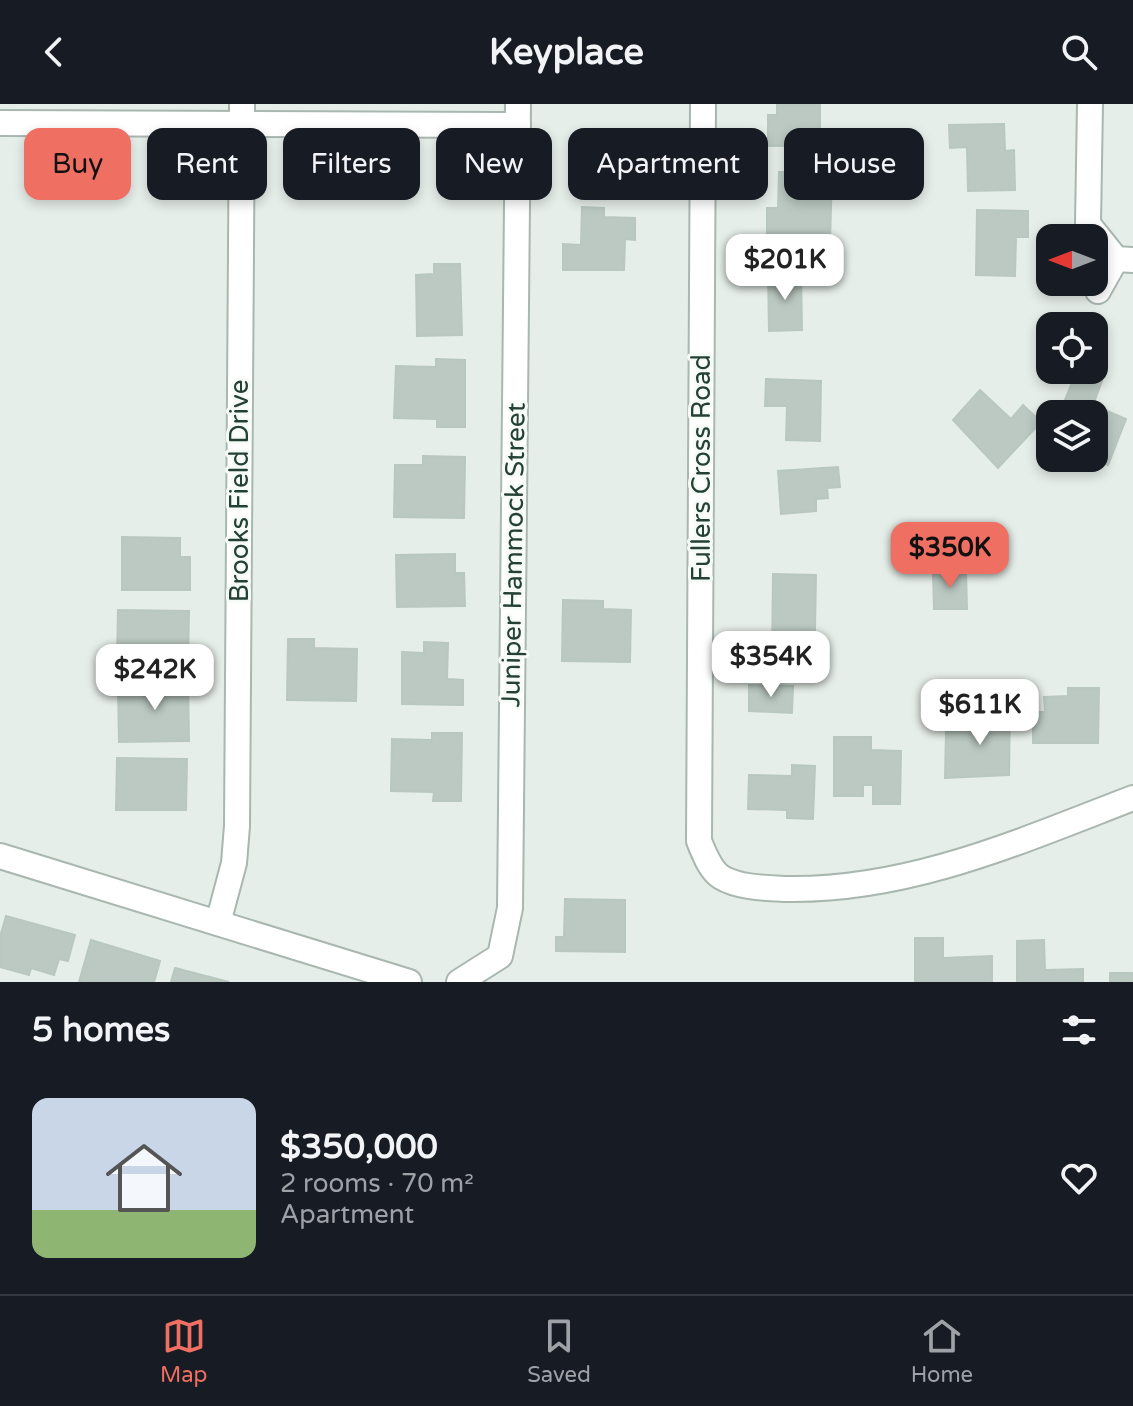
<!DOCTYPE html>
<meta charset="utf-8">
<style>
:root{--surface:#171b24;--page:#242831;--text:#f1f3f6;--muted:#9ea1a6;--line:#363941;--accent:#ef6f63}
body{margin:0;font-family:"Varela Round",sans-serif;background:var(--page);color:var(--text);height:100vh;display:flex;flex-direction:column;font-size:30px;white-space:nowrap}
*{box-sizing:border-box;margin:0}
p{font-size:26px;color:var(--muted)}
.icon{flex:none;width:44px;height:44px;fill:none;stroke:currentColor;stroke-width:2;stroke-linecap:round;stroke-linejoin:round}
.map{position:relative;height:878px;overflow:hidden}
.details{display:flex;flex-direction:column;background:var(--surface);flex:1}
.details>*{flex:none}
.hud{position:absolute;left:24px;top:24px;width:1086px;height:72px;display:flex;gap:16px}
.needle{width:52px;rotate:270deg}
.tools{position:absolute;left:1036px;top:120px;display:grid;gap:16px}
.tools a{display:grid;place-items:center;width:72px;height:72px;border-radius:16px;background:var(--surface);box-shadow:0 4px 12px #0003;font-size:40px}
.price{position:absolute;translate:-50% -68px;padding:0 18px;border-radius:16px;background:#fff;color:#222;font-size:26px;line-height:52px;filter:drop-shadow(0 2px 4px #0008)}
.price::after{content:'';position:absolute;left:50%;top:48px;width:24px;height:18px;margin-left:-12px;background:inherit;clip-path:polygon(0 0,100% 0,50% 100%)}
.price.active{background:var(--accent);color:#111}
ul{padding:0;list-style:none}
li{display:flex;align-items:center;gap:24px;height:200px;padding:0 32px}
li+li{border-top:2px solid var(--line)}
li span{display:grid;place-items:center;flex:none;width:224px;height:160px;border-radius:16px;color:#555}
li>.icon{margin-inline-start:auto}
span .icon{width:96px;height:96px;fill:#fffc;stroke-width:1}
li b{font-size:34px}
h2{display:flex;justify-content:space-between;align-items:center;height:96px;padding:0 32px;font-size:34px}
.chip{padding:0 28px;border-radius:16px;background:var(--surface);box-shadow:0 4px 12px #0003;font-size:28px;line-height:72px}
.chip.active{background:var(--accent);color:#111}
header{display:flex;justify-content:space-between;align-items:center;height:104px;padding:0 32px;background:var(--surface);font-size:36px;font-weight:700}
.menu{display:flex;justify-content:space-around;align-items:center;height:112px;border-top:2px solid var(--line);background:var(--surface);font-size:22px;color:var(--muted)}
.menu a{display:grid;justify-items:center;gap:4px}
.menu .active{color:var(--accent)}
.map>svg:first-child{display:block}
</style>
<header><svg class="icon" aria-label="back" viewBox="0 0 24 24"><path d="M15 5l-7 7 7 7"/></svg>Keyplace<svg class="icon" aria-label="search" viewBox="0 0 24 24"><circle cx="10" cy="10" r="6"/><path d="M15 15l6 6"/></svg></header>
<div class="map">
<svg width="1133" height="878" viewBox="0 0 1133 878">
<rect width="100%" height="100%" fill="#e6eee9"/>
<g fill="#bbc9c2" stroke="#b8c8bf" stroke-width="2">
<path d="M777,0H820V42H768V11H777Z"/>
<path d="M1004,20L1005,47L1014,46L1015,86L968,87L967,43L950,44L949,21Z"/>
<path d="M779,68L832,69L830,138L767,136V104H778Z"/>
<path d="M582,103L604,104V113L635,114V136L625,135L624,166H563V140L581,141Z"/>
<path d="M977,106L1028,107V133H1016L1015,172L976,171Z"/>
<path d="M434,160H460L462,231L417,232L416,171L434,170Z"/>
<path d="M801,169L802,226L769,227L768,170Z"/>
<path d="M436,255L465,256V323H437V315L394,314L396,262L436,263Z"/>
<path d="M1077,267L1102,277L1093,301L1126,315L1108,361L1090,354H1094V310H1059Z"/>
<path d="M766,275L821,277L820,337L786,336L787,302H765Z"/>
<path d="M980,286L1011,315L1023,301L1041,318L998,364L953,316Z"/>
<path d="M423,352L465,353L464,414L394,413L395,361H423Z"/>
<path d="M838,363L840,383L827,384L828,394L816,395V407L781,410L778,367Z"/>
<path d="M122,433L180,434V453H190V486H122Z"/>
<path d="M455,450V469H464L465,502L397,503L396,451Z"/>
<path d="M933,468H966L967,505H934Z"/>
<path d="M773,470L816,471L815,526H807V551L772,550Z"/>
<path d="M563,496L603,497V505L631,506L630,558L562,557Z"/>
<path d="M118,506L189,507L188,559L117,558Z"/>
<path d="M288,535H314V544L357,545L356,597L287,596Z"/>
<path d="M424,538L448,539L447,575L463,576V601L402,600V548L424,549Z"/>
<path d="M146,576H188L189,637L119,638L118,585L146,584Z"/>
<path d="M749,581L793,582L792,609L749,607Z"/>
<path d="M1068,584H1099L1098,639H1033V608H1045L1044,593L1068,592Z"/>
<path d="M978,605L1010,606L1009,671L945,674L946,627H977Z"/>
<path d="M432,629H462L461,697H433L434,688L391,687L392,635L432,636Z"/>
<path d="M834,633H871V646L901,647L900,700H873V681H863V692H834Z"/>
<path d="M117,654L187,655L186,706H116Z"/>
<path d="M792,661L815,662L813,715L787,714V706L748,705L749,671L792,672Z"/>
<path d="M565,795L625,796V848L556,847V833H564Z"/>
<path d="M6,812L75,831L68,857L59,855L54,871L31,864L29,871L0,863V833Z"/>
<path d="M915,834H943V854L992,852V878H915Z"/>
<path d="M91,836L160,857L154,878H79Z"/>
<path d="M1044,836L1045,866L1083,865V878H1017V837Z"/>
<path d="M175,864L229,878H171Z"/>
<rect x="1110" y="869" width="23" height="9"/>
</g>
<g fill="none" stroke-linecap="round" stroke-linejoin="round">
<defs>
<g id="minor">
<path d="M1090,0L1088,120L1116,155L1133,156"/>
<path d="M0,19L518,21"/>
<path d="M1098,187L1116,155"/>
<path d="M0,752L409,878"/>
<path d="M218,819L234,759L237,722L242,0"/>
<path d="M459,878L500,852L510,804L518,0"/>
</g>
<path id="tertiary" d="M703,0L699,737C704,749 710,766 721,773C739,784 767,784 787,785C909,787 1021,737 1133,694"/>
</defs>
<use href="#minor" stroke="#a8b7af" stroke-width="28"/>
<use href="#tertiary" stroke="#a8b7af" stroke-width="28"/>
<use href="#minor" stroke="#fff" stroke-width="24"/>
<use href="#tertiary" stroke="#fff" stroke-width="24"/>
</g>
<g text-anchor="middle" stroke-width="6" stroke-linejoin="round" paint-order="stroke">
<g font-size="26" fill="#254135" stroke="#f7fbf8">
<text transform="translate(701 364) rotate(-90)" y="9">Fullers Cross Road</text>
<text transform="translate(239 387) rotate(-90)" y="9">Brooks Field Drive</text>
<text transform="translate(513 451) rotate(-89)" y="9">Juniper Hammock Street</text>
</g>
</g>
</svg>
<div class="tools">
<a><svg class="needle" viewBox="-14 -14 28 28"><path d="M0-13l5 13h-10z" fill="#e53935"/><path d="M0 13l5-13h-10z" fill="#9ea1a6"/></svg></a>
<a><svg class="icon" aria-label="locate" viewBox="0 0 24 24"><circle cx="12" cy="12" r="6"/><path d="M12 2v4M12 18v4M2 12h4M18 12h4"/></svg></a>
<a><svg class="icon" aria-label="layers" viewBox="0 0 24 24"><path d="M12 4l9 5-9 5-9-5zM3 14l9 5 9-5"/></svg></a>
</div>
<b class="price" style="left:785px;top:198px">$201K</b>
<b class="price active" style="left:950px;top:486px">$350K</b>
<b class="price" style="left:771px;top:595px">$354K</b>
<b class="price" style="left:155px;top:608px">$242K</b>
<b class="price" style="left:980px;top:643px">$611K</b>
<div class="hud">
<a class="chip active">Buy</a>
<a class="chip">Rent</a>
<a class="chip">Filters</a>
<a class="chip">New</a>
<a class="chip">Apartment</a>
<a class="chip">House</a>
</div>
</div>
<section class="details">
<h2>5 homes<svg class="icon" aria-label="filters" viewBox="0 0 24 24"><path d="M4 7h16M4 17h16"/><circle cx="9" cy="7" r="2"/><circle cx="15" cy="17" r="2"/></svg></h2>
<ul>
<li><span style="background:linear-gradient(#c9d6e8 70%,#8fb573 0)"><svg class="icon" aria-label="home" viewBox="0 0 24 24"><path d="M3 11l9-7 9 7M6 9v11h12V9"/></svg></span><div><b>$350,000</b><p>2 rooms · 70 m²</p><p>Apartment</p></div><svg class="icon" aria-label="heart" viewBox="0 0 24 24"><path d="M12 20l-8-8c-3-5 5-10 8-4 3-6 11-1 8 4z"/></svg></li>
</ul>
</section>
<nav class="menu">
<a class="active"><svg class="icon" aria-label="map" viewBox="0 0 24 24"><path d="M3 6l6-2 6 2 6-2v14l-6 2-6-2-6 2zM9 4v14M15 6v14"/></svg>Map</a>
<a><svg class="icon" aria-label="saved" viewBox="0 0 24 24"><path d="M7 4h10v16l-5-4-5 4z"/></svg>Saved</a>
<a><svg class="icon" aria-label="home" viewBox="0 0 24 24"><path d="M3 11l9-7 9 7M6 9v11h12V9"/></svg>Home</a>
</nav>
